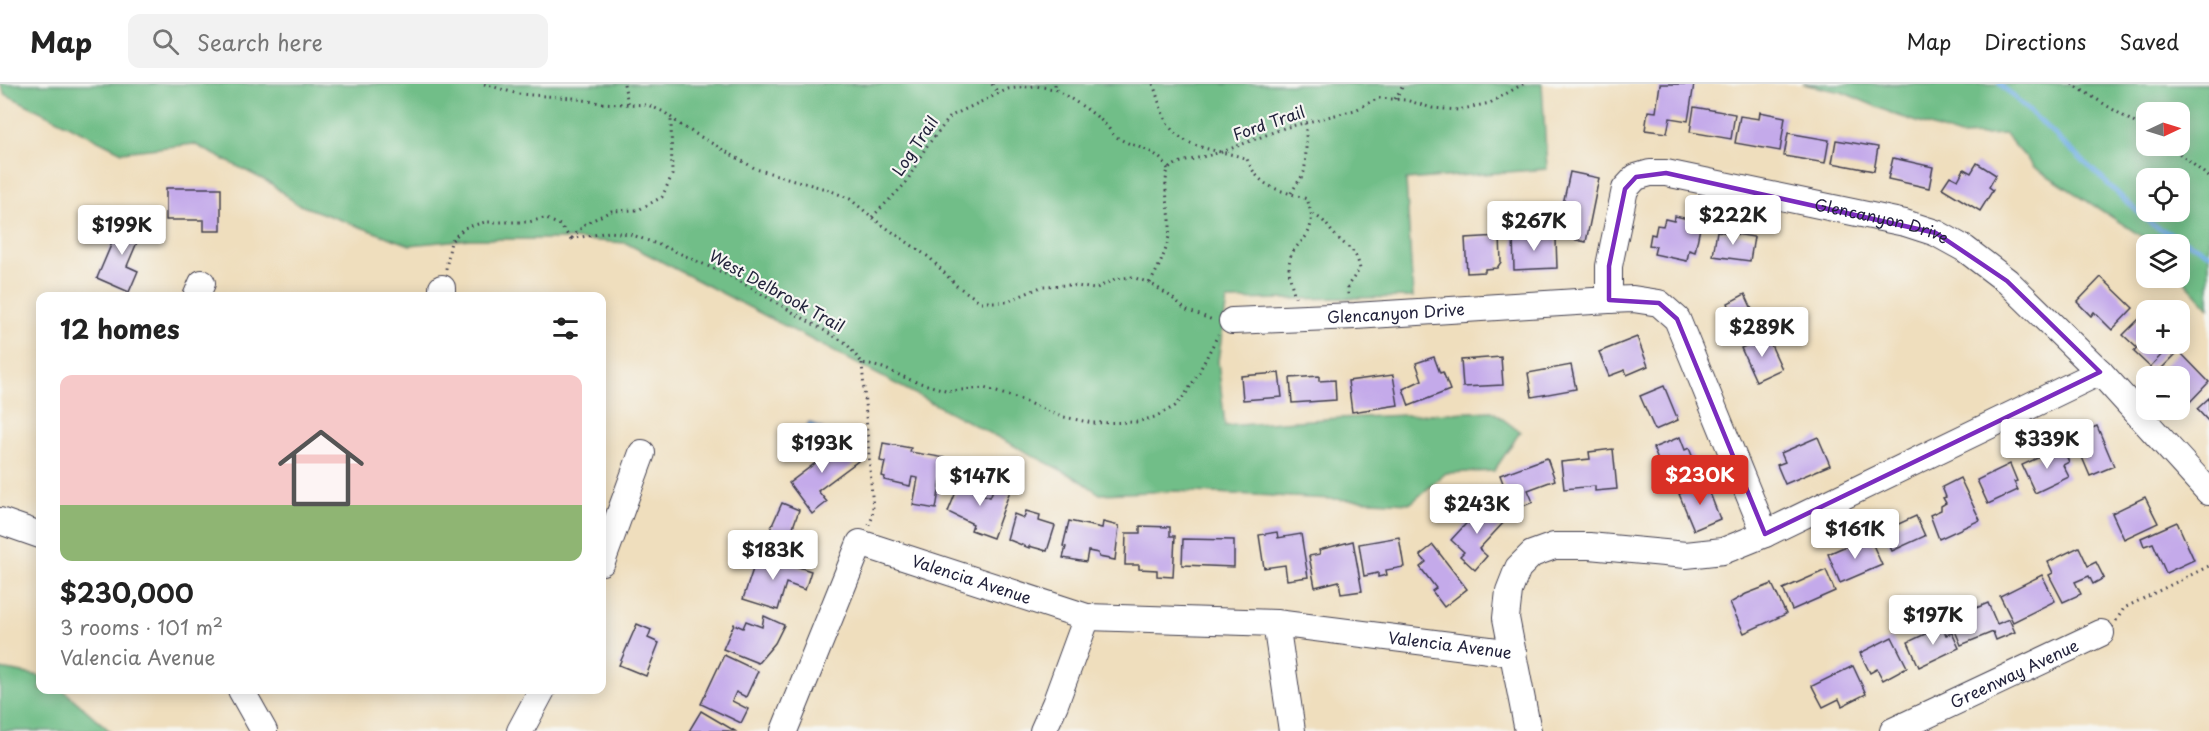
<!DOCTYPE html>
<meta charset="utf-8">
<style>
:root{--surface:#fff;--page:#f2f2f2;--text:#222;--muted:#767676;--line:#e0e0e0;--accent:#d93025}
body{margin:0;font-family:"Playpen Sans",sans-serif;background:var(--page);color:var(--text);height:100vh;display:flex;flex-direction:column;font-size:22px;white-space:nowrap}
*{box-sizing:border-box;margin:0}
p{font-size:20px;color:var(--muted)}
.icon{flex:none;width:33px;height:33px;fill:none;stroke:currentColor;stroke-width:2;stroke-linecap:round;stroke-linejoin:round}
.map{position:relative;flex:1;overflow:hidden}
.panel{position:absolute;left:36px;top:208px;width:570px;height:402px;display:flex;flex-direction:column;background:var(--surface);border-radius:12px;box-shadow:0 3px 15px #0003}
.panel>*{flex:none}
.needle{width:39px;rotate:86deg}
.controls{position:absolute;left:2136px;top:18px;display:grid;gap:12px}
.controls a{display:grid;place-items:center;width:54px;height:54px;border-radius:12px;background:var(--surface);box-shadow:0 3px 15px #0003;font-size:30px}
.price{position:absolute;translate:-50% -51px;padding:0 14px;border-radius:6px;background:#fff;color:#222;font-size:20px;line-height:39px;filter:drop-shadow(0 2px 3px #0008)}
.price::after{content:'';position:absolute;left:50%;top:36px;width:18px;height:14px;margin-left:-9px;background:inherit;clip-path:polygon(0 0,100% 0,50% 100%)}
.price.active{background:var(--accent);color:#fff}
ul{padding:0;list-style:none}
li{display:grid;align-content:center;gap:12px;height:318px;padding:0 24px}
li span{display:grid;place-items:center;height:186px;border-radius:12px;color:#555}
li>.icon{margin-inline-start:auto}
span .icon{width:108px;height:108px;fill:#fffc;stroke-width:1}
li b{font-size:26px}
h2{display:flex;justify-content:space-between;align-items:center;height:72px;padding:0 24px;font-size:26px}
header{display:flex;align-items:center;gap:36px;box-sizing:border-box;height:84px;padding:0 30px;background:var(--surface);border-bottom:2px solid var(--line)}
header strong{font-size:28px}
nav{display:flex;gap:33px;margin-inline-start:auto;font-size:21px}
.search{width:420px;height:54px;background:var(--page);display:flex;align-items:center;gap:15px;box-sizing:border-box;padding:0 21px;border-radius:12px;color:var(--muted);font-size:22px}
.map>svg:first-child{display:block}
</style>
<header>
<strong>Map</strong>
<div class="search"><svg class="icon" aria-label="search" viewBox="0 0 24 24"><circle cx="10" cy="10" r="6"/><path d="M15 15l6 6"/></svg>Search here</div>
<nav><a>Map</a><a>Directions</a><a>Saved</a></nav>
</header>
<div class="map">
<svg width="2209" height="647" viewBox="0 0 2209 647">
<rect width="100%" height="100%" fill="#f6f6f2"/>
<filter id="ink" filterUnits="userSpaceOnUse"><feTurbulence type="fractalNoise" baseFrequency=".0167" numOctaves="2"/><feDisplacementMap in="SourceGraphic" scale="12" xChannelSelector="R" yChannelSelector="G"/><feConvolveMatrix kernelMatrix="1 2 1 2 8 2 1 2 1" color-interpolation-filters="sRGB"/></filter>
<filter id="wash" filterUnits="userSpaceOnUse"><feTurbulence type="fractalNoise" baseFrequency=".008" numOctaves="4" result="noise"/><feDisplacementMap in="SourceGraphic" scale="24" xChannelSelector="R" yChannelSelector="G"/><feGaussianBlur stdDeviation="1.35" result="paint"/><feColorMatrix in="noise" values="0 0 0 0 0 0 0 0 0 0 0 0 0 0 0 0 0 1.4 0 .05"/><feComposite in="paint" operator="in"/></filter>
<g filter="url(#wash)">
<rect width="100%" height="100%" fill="#efdebd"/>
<g fill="#71be88" stroke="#4a7062" stroke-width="1.5" fill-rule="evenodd">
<path d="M0,0H1542L1547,85L1406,96L1413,213L1227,216L1218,277L1225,342L1340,334L1492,327L1520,348L1494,387L1446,389L1411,419L1175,407L1100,410L1078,395L626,159L571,155H470L410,161L297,120L270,99L194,60L122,68L5,10Z"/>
<path d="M1803,0H2209V224L2180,192V160H2151L2146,155L2034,83L2005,50L1960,52L1896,31L1842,8ZM2146,28H2180V62H2146ZM2146,94H2180V128H2146Z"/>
<path d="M0,585L40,592V606H63L110,647H0Z"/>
</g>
<path fill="#71afe4" stroke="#4a6890" stroke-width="1.5" d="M809,338L823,345L808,372L795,364Z"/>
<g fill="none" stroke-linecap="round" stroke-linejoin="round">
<path stroke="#71afe4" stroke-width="5" d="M2000,0L2151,140L2209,169"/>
</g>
<g id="blocks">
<g fill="#c4aaea">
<path d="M1660,0H1694L1688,37L1670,34L1667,49L1645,46L1648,27L1656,28Z"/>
<path d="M1694,23L1735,30L1731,55L1690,48Z"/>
<path d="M1760,28L1785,33L1780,67L1735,59L1740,32L1759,35Z"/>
<path d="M1788,49L1829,56L1825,79L1784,72Z"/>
<path d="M1836,56L1878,63L1874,87L1832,79Z"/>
<path d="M1893,74L1933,83L1929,104L1888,95Z"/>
<path d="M1977,79L1996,91L1989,103L1993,106L1980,127L1942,104L1950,92L1958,96L1964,85L1971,89Z"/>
<path d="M1570,88L1599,94L1586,158L1568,154L1571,140L1559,138Z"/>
<path d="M166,104H221V147H204V136H166Z"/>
<path d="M1675,132L1693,136L1692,142L1700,144L1695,168L1689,166L1687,177L1654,170L1656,162L1649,161L1651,150L1655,151L1657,141L1663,142L1665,135L1674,137Z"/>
<path d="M123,133L144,142L127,182L138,187L129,208L97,194Z"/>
<path d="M1717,147L1754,153L1750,177L1713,172Z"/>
<path d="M1544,150L1545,155H1556L1557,184L1514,186L1513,151Z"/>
<path d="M1500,152L1501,178L1497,184L1485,185V188L1467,189L1465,154Z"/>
<path d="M2101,193L2133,224L2112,246L2094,228L2091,232L2077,218Z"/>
<path d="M1745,210L1762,247L1742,256L1729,230L1731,227L1728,219Z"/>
<path d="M2140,234L2146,240V260H2167L2170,262L2150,283L2134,268L2137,264L2123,251Z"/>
<path d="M1767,252L1782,285L1756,297L1741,264Z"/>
<path d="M1637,253L1648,282L1627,291L1625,286L1609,292L1599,268Z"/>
<path d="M2179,267L2209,298L2187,321L2180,313V292H2166L2160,286Z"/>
<path d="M1434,273L1440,289L1443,288L1450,306L1409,322L1403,305L1422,296L1416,279Z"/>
<path d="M1501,273L1503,301L1463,303L1461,276Z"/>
<path d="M1571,281L1576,305L1532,313L1528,289Z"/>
<path d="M1279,289L1282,313L1243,316L1241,292Z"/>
<path d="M1393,291L1398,321L1352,328L1348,297Z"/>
<path d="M1319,292V297L1335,296L1336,316L1292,319L1290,294Z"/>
<path d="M1664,302L1678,336L1655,346L1640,312Z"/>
<path d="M2209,314V338L2197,325Z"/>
<path d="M2097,342L2114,382L2090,392L2073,352Z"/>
<path d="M1680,353L1685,366L1689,364L1697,384L1666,396L1653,364Z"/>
<path d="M1818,353L1830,381L1785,400L1777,381L1785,378L1781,369Z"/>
<path d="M828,357L835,365L844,358L858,377L818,407L827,418L812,430L789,399L822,374L816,366Z"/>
<path d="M883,359L911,364L910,368L952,375L948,396L941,395L936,425L913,421L918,394L912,393L910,402L884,396L885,393L882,392L885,378L880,377Z"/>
<path d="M2062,363L2069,378L2063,381L2069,393L2035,409L2022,381Z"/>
<path d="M1613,365L1617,405L1595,407V402L1564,405L1561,378L1590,375L1589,368Z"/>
<path d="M1547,374L1555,396L1528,406L1533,418L1513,426L1500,391Z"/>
<path d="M2010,380L2017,397L2014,398L2018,406L1988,420L1977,396Z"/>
<path d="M1960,394L1980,436L1939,455L1930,431L1941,426V422L1946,419L1943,414L1946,413L1942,403Z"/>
<path d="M969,395L985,401L981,410L990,413L996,399L1011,404L993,454L971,446L973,440L948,428L958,403L965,405Z"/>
<path d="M1706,399L1720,435L1694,446L1679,410Z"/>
<path d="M2145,413L2158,439L2124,455L2112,429Z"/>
<path d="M782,419L799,426L793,443L805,448L796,470L765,457Z"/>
<path d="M1485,419L1505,437L1479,465L1487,472L1475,486L1460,472L1464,468L1451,456Z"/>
<path d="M1026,427L1040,431L1039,437L1055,442L1047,467L1029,462V464L1007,455L1014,430L1024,434Z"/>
<path d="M1916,432L1925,452L1892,467L1883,447Z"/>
<path d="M1069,437L1102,444L1103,438L1119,442L1115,476L1099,473L1098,469L1088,467L1086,478L1063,474L1066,463L1063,462Z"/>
<path d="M2177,438L2194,476L2166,489L2153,459L2144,462L2141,454Z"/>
<path d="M1140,442L1170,443V452H1175L1173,493L1157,492V486L1139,485V481H1125L1126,449H1140Z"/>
<path d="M1277,448L1278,454L1301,450L1308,493L1287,496L1285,481L1264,484L1259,451Z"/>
<path d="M1869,452L1882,481L1840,499L1828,470Z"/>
<path d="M1399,453L1404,483L1386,486L1387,491L1378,493V489L1364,492L1359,460Z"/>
<path d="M1183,455L1234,456V483L1182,481Z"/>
<path d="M1353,457L1362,507L1341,510L1339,497L1315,503L1309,472L1320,470L1319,466Z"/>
<path d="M1433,461L1467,505L1444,523L1432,507L1436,504L1420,483L1426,478L1420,471Z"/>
<path d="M2079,463L2088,482L2096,478L2104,494L2093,500L2089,492L2075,498L2081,510L2063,518L2049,491L2053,489L2048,478Z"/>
<path d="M758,470L811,487L805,506L786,499L778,526L743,515Z"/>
<path d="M1826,486L1835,507L1792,526L1783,505Z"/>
<path d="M2042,491L2055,517L2013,538L2000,512Z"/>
<path d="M1772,500L1786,530L1744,549L1730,519L1746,510Z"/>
<path d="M1988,519L1997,540L2009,535L2015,548L1996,556L1993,548L1961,561L1950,535Z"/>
<path d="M764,532L784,541L775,559L758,579L723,565L734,540L743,544L746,537L762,543Z"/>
<path d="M637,540L651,546L648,554L659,559L646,592L619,581Z"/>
<path d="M1942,542L1946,551L1952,549L1959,564L1919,583L1908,558Z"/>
<path d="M1892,553L1907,583L1883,596L1877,585L1870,589L1860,569Z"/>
<path d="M724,571L758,587L746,613L736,608L732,617L748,625L741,639L701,620Z"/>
<path d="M1853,582L1866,610L1842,622L1839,615L1823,623L1812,602Z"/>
<path d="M701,627L735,647H689Z"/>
</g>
</g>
</g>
<g filter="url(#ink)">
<use href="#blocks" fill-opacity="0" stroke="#413e4e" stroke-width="1.5"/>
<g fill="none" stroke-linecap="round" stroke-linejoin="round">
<defs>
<g id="minor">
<path d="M442,204V213"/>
<path d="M196,213L202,199"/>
<path d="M1609,216L1633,215L1659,219L1677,235L1765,450"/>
<path id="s1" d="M1232,237L1355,232L1609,216V182L1625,105L1636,93L1650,89H1666L1905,139L1936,149L1965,165L2007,197L2100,288L2209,408"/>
<path d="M0,437L40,451"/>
<path d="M602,478L642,369"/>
<path d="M1276,539L1292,647"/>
<path d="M241,606L264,647"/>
<path d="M520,647L542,606"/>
<path id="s2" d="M784,647L860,459L1087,533L1276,539L1513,569"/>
<path d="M1043,647L1055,620L1087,533"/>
<path d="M1528,647L1506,534L1509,507L1518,484L1532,470L1554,462H1589L1686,471L1723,467L1765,450L2100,288"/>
<path id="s3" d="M1893,647L2101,549"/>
</g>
</defs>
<use href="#minor" stroke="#413e4e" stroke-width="28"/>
<g stroke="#413e4e" stroke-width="3" stroke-dasharray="1.5 4.5" stroke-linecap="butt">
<path d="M484,0L518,10L573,14L600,19L648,21L664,28L682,42L756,85L829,106L850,115L878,138L930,174L957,202L981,218H1007L1043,202L1070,201L1095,205L1115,195L1132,193L1150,199L1170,212L1186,226L1213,236"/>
<path d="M624,0L628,19"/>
<path d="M992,0L999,10"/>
<path d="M1055,0V5C1072,16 1091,26 1105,40C1108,43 1111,48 1114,51C1133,66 1155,61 1168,85"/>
<path d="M1153,0C1158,13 1161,29 1168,40C1184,67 1221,65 1247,75C1260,106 1279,105 1307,115C1313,132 1314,146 1300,159C1296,163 1291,169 1290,175C1287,187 1292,202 1295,213"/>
<path d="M2072,0L2146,46"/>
<path d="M1395,15L1404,0"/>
<path d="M2170,62L2209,93"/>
<path d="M1291,109C1295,102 1301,95 1304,88C1306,82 1307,45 1305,39"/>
<path d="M1313,130C1329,139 1326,143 1338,154C1351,167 1356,165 1360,185L1348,201V212"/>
<path d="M872,133L906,99L926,63L951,32L1008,5L1035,2L1055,5"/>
<path d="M572,154L585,140L611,127L638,126L662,113L672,91L671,33"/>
<path d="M571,155L609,148L630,150L670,165L732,193L846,259L862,279L883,284L913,297L949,307L984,304L1019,315L1059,332L1093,339L1136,338L1155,333L1175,322L1185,311L1198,290L1218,251"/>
<path d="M446,185L451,157L464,144L485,138H529L544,134L560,141L571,155"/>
<path d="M1150,199C1161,179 1171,159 1170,136C1168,116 1163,105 1168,85L1178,79L1222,68L1284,44L1355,26L1379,14L1406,16L1432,24L1458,26L1490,19L1523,0"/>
<path d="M862,279L873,425L872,434L869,441"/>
<path d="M2116,537L2124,524L2209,482"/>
</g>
<use href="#minor" stroke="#fff" stroke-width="26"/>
</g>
</g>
<path fill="none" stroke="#7b2cbf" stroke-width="4.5" stroke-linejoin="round" d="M1666,89L1936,149L2007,197L2100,288L1765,450L1677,235L1659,219L1609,216V182L1625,105L1636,93Z"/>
<g text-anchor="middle" stroke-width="4.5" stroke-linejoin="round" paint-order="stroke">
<g font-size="16" fill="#22223b" stroke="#f6f6f2">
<text transform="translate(1269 39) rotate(-19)" y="6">Ford Trail</text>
<text transform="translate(915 62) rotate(-56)" y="6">Log Trail</text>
<text dy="6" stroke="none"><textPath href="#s1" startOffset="758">Glencanyon Drive</textPath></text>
<text transform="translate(777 207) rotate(29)" y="6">West Delbrook Trail</text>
<text dy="6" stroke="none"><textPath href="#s1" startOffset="164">Glencanyon Drive</textPath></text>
<text dy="6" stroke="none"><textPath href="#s2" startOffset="320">Valencia Avenue</textPath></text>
<text dy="6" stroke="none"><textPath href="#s2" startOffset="806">Valencia Avenue</textPath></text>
<text dy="6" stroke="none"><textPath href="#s3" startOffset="134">Greenway Avenue</textPath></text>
</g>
</g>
</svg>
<div class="controls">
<a><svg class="needle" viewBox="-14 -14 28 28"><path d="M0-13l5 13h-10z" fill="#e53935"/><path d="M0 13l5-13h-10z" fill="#767676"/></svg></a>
<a><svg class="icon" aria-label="locate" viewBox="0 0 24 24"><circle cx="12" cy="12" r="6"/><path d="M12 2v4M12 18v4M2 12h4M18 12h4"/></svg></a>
<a><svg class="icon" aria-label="layers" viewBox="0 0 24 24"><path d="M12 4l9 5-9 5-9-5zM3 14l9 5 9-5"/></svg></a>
<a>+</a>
<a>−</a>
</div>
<b class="price" style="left:1733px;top:162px">$222K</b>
<b class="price" style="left:1534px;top:168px">$267K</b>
<b class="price" style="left:122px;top:172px">$199K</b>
<b class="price" style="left:1762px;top:274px">$289K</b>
<b class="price" style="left:2047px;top:386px">$339K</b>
<b class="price" style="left:822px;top:390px">$193K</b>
<b class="price active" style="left:1700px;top:422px">$230K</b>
<b class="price" style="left:980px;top:423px">$147K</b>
<b class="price" style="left:1477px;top:451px">$243K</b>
<b class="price" style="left:1855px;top:476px">$161K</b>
<b class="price" style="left:773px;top:497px">$183K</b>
<b class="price" style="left:1933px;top:562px">$197K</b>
<section class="panel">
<h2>12 homes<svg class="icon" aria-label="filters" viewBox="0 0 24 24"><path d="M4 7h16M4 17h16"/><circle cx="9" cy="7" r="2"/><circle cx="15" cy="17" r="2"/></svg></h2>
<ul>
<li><span style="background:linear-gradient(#f6c9c9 70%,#8fb573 0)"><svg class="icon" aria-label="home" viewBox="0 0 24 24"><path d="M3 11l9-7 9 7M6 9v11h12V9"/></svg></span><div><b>$230,000</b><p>3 rooms · 101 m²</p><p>Valencia Avenue</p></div></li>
</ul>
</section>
</div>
